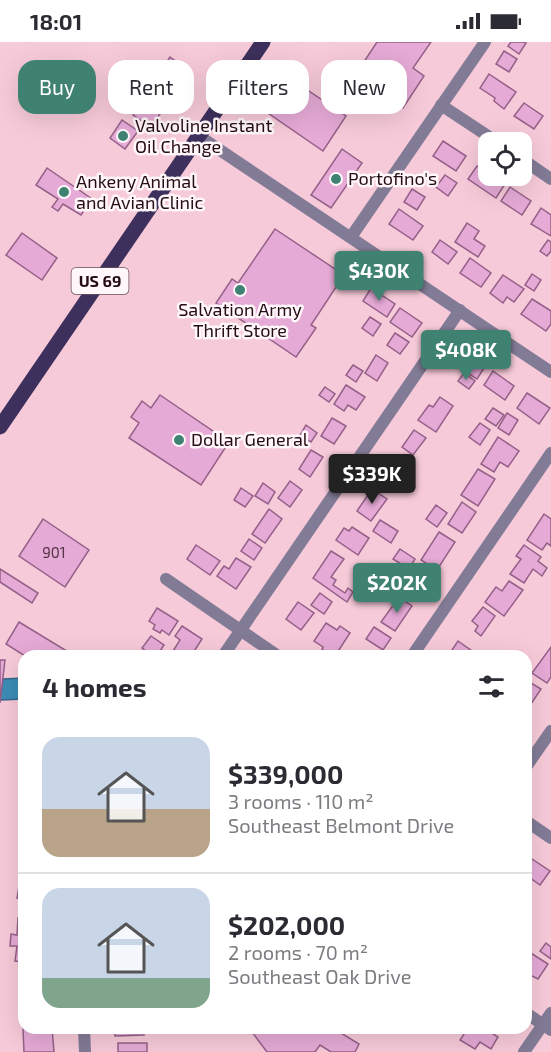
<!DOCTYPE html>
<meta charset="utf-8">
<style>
:root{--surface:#fff;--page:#f2f2f3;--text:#2b2b33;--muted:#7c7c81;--line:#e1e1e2;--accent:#408272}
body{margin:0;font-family:"Exo 2",sans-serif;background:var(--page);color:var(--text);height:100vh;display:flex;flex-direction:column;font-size:22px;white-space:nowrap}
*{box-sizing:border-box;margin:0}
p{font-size:20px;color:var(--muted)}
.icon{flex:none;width:33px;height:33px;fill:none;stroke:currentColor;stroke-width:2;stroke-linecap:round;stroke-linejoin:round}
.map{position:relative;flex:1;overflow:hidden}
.sheet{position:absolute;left:18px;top:608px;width:514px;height:384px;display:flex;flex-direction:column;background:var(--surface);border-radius:18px;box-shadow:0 6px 24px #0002}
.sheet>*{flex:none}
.guide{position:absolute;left:18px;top:18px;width:516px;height:54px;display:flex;gap:12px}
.tools{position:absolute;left:478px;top:90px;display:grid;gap:12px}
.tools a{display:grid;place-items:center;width:54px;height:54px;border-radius:12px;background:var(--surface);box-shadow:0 6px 24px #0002;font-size:30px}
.price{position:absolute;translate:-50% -51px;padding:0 14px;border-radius:6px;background:var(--accent);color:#fff;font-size:20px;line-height:39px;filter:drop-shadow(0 2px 3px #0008)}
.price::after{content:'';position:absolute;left:50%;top:36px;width:18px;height:14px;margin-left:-9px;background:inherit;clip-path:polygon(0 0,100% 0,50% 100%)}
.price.selected{background:#222;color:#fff}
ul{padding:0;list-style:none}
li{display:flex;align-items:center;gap:18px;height:150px;padding:0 24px}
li+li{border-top:2px solid var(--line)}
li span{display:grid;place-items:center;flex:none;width:168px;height:120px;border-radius:18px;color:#555}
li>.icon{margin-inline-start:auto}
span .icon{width:72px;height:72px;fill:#fffc;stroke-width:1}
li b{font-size:26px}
h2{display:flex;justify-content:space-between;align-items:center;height:72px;padding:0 24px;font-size:26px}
.pill{padding:0 21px;border-radius:18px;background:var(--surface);box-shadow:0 6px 24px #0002;font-size:21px;line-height:54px}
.pill.selected{background:var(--accent);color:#fff}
.status{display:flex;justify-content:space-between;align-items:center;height:42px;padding:0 30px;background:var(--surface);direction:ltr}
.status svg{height:16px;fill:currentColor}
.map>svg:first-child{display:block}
</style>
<div class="status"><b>18:01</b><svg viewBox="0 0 49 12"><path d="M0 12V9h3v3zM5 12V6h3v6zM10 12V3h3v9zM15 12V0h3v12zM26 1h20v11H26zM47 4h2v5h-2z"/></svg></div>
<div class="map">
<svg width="551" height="1010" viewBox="0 0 551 1010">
<rect width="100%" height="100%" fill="#f7cad9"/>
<path fill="#3d8cb7" stroke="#366687" stroke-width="1.5" d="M24,636V657L0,658L3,637Z"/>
<g fill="#e5aad6" stroke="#956088" stroke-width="1.5">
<path d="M377,0H431L413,26L424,34L403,66L379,50L366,69L342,53Z"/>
<path d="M511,0H524L526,1L519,12L508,4Z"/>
<path d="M504,9L517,17L509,30L496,22Z"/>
<path d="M170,15L184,25L168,48L154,39Z"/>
<path d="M489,32L516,50L504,67L494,59L495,56L480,46Z"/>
<path d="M288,35L346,74L323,109L265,69Z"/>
<path d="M142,60L160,72L151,85L133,73Z"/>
<path d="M524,61L543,74L534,87L514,74Z"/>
<path d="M122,78L138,89L125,107L110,96Z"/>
<path d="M443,99L466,114L456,129L433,114Z"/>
<path d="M342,107L362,121L331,166L311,153Z"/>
<path d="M477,124L489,131V134L505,142L496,156L468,137Z"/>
<path d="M47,126L92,157L81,173L63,162L58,169L52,165L58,157L36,143Z"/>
<path d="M445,133L457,141L448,154L436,145Z"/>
<path d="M510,145L531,159L522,173L501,159Z"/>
<path d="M412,147L425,155L417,168L404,160Z"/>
<path d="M541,166L551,173V194L531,182Z"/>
<path d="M399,167L423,184L413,198L389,182Z"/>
<path d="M467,181L479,189L474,197L485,204L478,215L455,200Z"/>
<path d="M275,187L344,233L311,283L316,286L296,315L216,261L232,237L238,241Z"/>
<path d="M22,191L57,216L42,238L6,213Z"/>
<path d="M440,198L457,210L448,222L432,210Z"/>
<path d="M548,198L551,200V209L547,214L540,209Z"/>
<path d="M470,216L491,231L481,245L460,231Z"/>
<path d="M532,232L541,238L534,249L525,243Z"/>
<path d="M503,233L524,247L514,260L507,255L503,261L490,251Z"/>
<path d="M371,246L395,262L387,275L363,259Z"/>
<path d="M532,257L551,269V282L546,289L521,272Z"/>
<path d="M400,266L422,281L412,295L390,280Z"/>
<path d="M370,275L381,282L373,294L362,286Z"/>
<path d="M395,291L409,300L400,312L387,303Z"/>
<path d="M463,308L486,323L477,337L454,323Z"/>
<path d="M376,313L388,321L377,339L365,331Z"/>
<path d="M353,323L363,329L356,340L346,333Z"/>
<path d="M493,329L514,344L505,358L484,343Z"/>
<path d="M464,331L475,339L469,347L458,339Z"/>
<path d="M346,343L365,355L356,368L348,363L344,369L334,362Z"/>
<path d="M325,345L335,352L329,360L319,353Z"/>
<path d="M527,351L550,366L539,382L517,366Z"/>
<path d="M160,353L229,400L201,443L129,396L139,381L131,375L142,359L151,366Z"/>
<path d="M440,355L453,364L436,390L418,378L429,363L433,365Z"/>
<path d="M493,366L504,373L496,384L485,377Z"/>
<path d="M507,371L518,378L509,393L498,386Z"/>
<path d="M332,376L346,384L334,402L321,394Z"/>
<path d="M480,381L490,388L480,403L469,395Z"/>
<path d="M306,383L317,391L311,400L300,393Z"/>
<path d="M414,388L426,396L413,413L402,405Z"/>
<path d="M498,395L519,409L508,425L500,420L494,430L481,422Z"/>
<path d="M311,408L323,415L310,435L299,427Z"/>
<path d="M392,418L405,426L393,444L380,436Z"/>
<path d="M478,427L495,437L478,464L461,453Z"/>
<path d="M290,439L302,448L290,465L278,456Z"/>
<path d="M263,441L275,450L268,462L255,454Z"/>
<path d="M241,446L253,454L245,465L234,458Z"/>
<path d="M372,447L387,457L371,479L357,469Z"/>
<path d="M462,460L476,470L462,491L448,482Z"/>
<path d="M436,463L447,471L437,485L426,477Z"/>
<path d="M269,467L282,477L265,501L252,492Z"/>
<path d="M544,472L551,477V504L547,501L542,508L527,498Z"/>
<path d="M43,477L89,508L65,545L19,514Z"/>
<path d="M380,478L398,489L391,501L373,489Z"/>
<path d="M352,485L369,496L358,513L336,498L344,486L349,489Z"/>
<path d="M439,490L455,500L437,528L421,518Z"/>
<path d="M249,497L262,506L254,518L241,509Z"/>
<path d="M196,503L220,519L210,533L187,517Z"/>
<path d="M524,503L541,515L538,519L547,526L542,534L533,527L524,541L510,532L521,517L516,514Z"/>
<path d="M400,507L415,517L409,527L393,517Z"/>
<path d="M331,509L344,517L331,535L336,538L333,543L345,551L348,546L353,550L347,560L313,536Z"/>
<path d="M236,516L251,525L236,547L217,534L224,524L229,527Z"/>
<path d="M0,527L38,551L32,561L0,540Z"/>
<path d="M414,527L431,539L420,554L418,552L413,558L399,548Z"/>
<path d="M509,539L523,548L504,574L485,560L496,545L502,549Z"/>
<path d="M320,551L332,560L324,572L311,563Z"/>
<path d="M399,555L412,564L395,589L381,580Z"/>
<path d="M298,560L314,571L301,588L286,577Z"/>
<path d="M483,565L495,574L481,594L475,589L478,584L472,579Z"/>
<path d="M157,566L178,579L169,593L162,588L160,591L153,587L155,583L149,579Z"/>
<path d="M19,580L75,614H25L6,602Z"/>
<path d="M326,581L337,588L340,584L350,591L335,614H332L322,607L323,605L314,599Z"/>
<path d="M182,584L202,597L191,614H180L173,609L180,598L175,594Z"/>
<path d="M374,585L391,596L383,608L366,597Z"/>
<path d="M151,594L164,603L157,614H152L142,606Z"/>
<path d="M458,599L472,609L469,614H448Z"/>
<path d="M551,605V635L547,641L532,631Z"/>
<path d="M0,618H5L0,661Z"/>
<path d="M526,638L541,647L527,668H526Z"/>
<path d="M526,813L550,829L540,843L526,833Z"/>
<path d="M24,814V857L17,856Z"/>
<path d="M18,876L24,877V920L15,919L17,904H10L11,892L17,893Z"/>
<path d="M546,901L551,905V917L540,909Z"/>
<path d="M526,908L548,922L538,937L526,931Z"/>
<path d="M20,930H24V975H21Z"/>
<path d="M52,986L54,1010H24L23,987Z"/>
<path d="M115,986H143L144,993L115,994Z"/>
<path d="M249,986H333L359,1002L355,1010H331L320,1003L315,1010H267Z"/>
<path d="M468,986H489L487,988L498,995L491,1007L480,1000L475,1007L460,998Z"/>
<rect x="118" y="1001" width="29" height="9"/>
</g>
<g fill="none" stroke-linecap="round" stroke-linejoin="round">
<g stroke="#827b96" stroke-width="12">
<path d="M441,63L497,100"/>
<path d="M199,94L551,330"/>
<path d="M522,117L551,137"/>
<path d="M351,195L485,0"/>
<path d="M166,537L278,614"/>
<path d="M223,614L460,268"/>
<path d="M412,614L551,411"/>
<path d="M526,725L551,689"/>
<path d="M526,779L551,796"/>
<path d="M526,971L551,988"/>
<path d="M84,986L85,1010"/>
<path d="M524,1010L551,971"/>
</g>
<path stroke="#3d305c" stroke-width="15" d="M0,385L263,0"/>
</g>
<g fill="#408272" stroke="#fff7f9" stroke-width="2">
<circle cx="123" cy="94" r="6"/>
<circle cx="336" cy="137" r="6"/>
<circle cx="64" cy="150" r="6"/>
<circle cx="240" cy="248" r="6"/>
<circle cx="179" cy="398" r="6"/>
</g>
<g text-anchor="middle" stroke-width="5" stroke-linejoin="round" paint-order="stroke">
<g font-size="15" fill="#553446">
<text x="54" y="516">901</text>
</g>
<rect fill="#fff7f9" stroke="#66525a" stroke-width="1.5" x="71.5" y="226" width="57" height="26" rx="4.5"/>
<g font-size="16" font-weight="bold" fill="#250c16">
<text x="100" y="245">US 69</text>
</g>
<g font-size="18" fill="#250c16" stroke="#fff7f9" text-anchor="start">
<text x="135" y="90">Valvoline Instant<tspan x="135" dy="21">Oil Change</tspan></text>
<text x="348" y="143">Portofino's</text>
<text x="76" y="146">Ankeny Animal<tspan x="76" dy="21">and Avian Clinic</tspan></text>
<text x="240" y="274" text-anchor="middle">Salvation Army<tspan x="240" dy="21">Thrift Store</tspan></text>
<text x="191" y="404">Dollar General</text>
</g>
</g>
</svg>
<div class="tools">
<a><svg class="icon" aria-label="locate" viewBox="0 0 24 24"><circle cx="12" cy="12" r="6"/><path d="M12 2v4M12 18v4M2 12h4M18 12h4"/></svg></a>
</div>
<b class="price" style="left:379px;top:260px">$430K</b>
<b class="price" style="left:466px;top:339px">$408K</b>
<b class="price selected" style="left:372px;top:463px">$339K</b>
<b class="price" style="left:397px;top:572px">$202K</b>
<div class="guide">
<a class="pill selected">Buy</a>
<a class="pill">Rent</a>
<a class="pill">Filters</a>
<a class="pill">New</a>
</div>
<section class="sheet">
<h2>4 homes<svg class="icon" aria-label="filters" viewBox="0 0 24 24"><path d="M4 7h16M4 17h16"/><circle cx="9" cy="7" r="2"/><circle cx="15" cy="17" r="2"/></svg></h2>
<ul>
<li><span style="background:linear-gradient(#c9d6e8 60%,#b9a48a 0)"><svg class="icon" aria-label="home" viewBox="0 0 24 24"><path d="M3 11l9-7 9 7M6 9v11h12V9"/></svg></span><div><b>$339,000</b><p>3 rooms · 110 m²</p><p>Southeast Belmont Drive</p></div></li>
<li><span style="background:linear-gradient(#c9d6e8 75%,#7fa58c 0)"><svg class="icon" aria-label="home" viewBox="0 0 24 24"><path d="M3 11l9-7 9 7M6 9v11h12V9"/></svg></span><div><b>$202,000</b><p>2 rooms · 70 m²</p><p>Southeast Oak Drive</p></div></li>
</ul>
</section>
</div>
